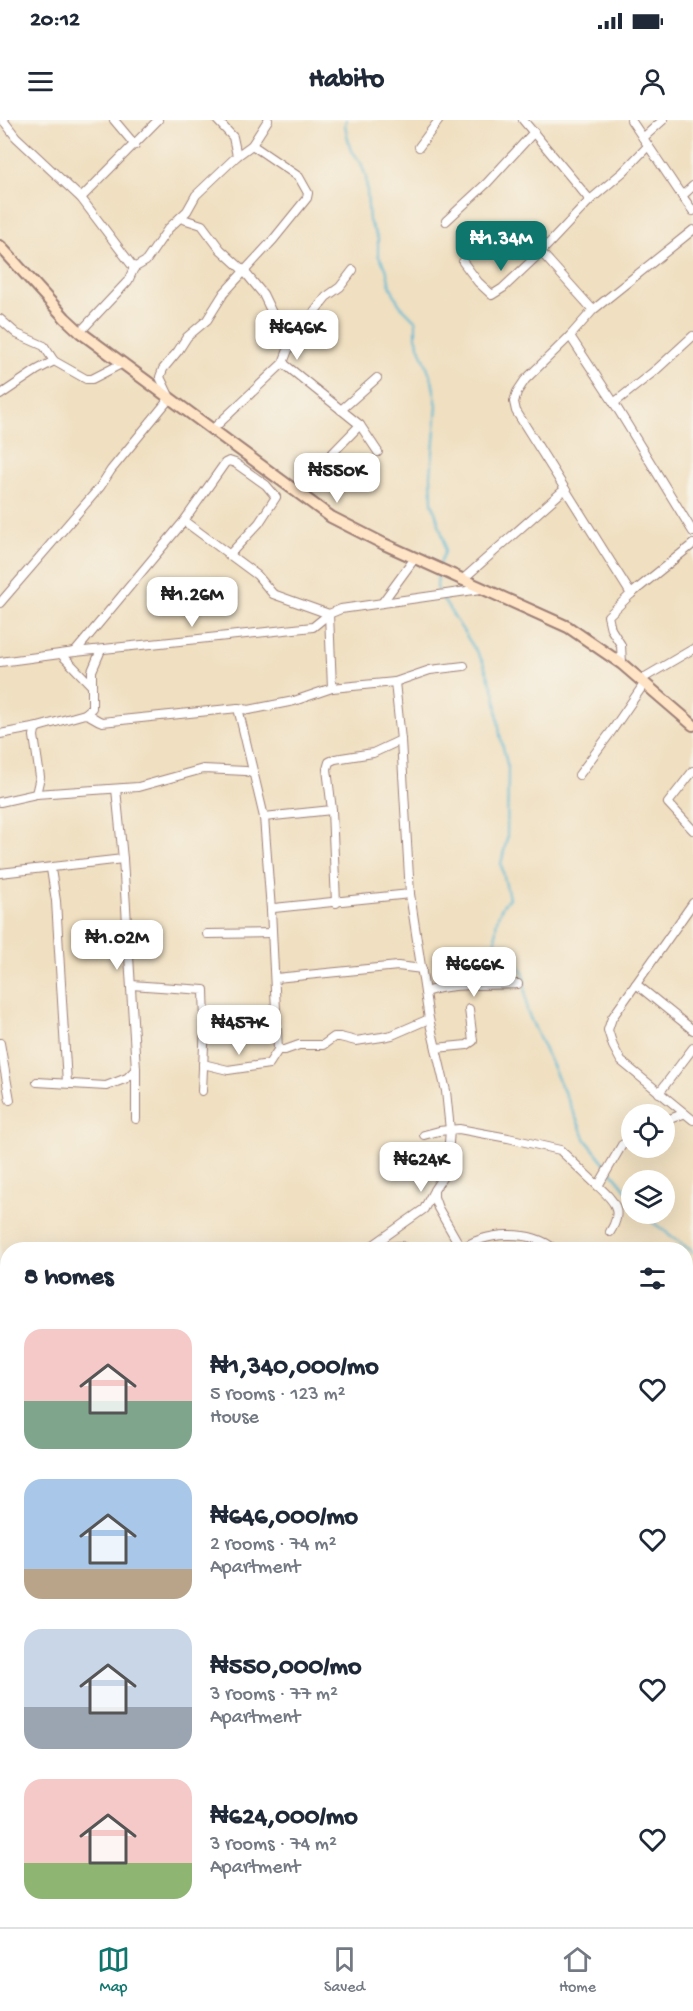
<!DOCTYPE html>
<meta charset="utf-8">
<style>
:root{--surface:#fff;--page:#f2f2f3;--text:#1f2937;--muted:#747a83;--line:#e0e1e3;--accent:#0f766e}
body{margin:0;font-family:"Gochi Hand",sans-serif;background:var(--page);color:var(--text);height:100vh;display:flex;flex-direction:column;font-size:22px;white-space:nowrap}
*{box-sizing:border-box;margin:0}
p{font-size:20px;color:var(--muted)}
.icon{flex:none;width:33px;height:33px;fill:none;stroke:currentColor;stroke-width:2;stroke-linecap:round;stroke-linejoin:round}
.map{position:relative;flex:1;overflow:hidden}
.drawer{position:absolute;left:0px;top:1122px;width:693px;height:686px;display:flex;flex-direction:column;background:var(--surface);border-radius:24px 24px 0 0;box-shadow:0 6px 24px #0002}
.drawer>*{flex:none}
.buttons{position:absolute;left:621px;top:984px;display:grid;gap:12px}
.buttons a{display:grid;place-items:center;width:54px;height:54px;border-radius:50%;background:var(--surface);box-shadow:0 6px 24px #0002;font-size:30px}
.price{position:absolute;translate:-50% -51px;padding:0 14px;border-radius:12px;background:#fff;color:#222;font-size:20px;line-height:39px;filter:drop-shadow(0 2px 3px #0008)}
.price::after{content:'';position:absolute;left:50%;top:36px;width:18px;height:14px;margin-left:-9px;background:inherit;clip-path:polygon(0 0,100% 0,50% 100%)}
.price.selected{background:var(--accent);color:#fff}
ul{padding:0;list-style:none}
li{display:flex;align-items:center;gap:18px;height:150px;padding:0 24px}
li span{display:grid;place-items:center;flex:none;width:168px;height:120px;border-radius:18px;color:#555}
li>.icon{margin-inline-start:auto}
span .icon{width:72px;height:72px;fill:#fffc;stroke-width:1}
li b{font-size:26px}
h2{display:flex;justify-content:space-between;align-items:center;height:72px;padding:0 24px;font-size:26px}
.status{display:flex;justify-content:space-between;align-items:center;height:42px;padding:0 30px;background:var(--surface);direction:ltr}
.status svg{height:16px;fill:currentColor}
header{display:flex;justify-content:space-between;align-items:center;height:78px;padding:0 24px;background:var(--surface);font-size:27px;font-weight:800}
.dock{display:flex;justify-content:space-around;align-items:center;height:84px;border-top:2px solid var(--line);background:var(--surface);font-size:16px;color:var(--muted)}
.dock a{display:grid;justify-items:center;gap:3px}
.dock .selected{color:var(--accent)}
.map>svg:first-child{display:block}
</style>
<div class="status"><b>20:12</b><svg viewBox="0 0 49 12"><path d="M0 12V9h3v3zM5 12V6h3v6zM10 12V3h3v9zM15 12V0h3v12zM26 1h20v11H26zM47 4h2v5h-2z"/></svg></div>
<header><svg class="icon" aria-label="menu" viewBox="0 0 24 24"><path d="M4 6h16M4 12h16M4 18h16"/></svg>Habito<svg class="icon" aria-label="person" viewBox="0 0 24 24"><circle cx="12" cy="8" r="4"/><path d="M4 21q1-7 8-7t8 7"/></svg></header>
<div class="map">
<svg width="693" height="1807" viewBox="0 0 693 1807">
<rect width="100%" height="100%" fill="#f7f3e8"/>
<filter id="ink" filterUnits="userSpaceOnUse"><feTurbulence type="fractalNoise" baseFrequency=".0167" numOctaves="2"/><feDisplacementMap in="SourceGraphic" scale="12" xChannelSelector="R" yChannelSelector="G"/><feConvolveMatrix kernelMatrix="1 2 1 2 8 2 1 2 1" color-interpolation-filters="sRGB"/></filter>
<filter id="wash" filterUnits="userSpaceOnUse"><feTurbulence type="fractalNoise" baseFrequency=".008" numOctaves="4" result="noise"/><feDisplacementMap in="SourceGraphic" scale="24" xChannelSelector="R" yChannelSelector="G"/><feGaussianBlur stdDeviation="1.35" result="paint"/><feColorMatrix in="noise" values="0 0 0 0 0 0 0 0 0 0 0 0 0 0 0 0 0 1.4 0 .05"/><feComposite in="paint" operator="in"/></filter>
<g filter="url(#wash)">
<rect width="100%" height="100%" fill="#f0dfc0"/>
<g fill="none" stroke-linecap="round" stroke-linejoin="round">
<g stroke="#56b7d4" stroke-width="2">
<path d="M346,0L345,5L350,28L361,43L366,57L369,101L378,119V135L386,148L390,165L399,184L416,201V217L432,260L437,286L431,355L432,382L444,420L445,432L439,445"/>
<path d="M438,453L437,468L442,478L483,542L495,574L500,615L508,648L507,718L501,744L509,778C495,793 495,807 496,827L512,837L524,854L527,891L586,1020L632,1077"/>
<path d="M645,1094L651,1101L693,1132"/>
<path d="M686,1578L693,1569"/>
<path d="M686,1715L687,1728"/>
<path d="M688,1736L693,1757"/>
</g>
</g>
</g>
<g filter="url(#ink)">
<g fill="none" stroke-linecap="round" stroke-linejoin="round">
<defs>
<g id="minor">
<path d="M3,0L16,17L81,78L134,148"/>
<path d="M114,0L135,25"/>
<path d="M523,0L590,80"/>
<path d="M631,0L682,76"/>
<path d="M643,18L663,0"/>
<path d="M252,25L268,0"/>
<path d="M419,27L439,0"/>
<path d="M693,66L682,76L693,91"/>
<path d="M81,78L158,0"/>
<path d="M180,98L202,105L220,129L244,151L263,174L274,197L291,222"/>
<path d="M446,101L487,63L534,12"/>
<path d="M541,132L593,190"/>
<path d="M463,142L478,162L492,175L503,168L541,132L590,80L623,52L648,26"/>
<path d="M0,199L17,214L44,226L54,241L86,259H92L123,243"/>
<path d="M80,212L128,161L134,148L146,141L168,109L187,91L196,75L237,36L233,17L217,0"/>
<path d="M570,216L614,283L693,412"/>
<path d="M283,243L360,305L378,332"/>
<path d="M0,275L37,250L54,241"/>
<path d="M614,283L657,249L693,216"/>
<path d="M341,290L377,258"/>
<path d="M213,309L283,243L291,222L326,177L340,167L353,150"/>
<path d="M299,374L321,345L360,305"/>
<path d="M184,401L257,455L273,474L329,494L332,568"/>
<path d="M462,460L565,369"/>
<path d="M631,474L516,291L514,282L517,272L525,260L570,216L593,190L693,110"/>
<path d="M0,483L100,367L111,350L170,278L160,257L163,249L178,231L187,217L207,200L224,173L273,120L307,78L308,73L299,57L252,25L237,36"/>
<path d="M382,483L415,438"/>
<path d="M75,532L184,401L225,343L229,341L235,343L266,365L276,377L259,403L229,435"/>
<path d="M61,534L92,566"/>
<path d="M0,542L75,532L313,507L329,494L341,489L481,469"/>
<path d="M622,544L621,525L611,509L608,496L631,474L693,424"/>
<path d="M640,560L693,529"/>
<path d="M395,562L401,620L410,774L429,899L446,971L450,1010L447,1047L444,1055L434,1070V1077L438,1088L461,1128"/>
<path d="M238,588L264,697L271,790"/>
<path d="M85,594L92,588V551L101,530"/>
<path d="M0,614L38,607"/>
<path d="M693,651L668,683L693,710"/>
<path d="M579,655L611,612L644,564"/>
<path d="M36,674L40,657L34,616L35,610L38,607L85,594C92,595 95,600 102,602L238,588L249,590L294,581L332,568L395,562L430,550L464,546"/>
<path d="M0,682L36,674L138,667L203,649L246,651L254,654"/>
<path d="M264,697L332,690"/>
<path d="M51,749L56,781L67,963"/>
<path d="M0,753L123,739"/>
<path d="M336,783L332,690L327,649L329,642L335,639L373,633L401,620"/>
<path d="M693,783L612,898L608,910L613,926L621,941L693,1000"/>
<path d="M207,814L272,813"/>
<path d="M276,858L398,846L422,849"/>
<path d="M636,864L693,910"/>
<path d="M131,865L204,870L205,903L202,971"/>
<path d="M425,872C455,862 487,866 518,864"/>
<path d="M0,923L10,980"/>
<path d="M436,928L467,925L473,921L469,889"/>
<path d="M278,930H285L299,925H323L334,917H340L356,921L382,917L392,915L429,899"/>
<path d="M203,944L228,950L269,944L278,930L271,790L274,788L410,774"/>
<path d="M136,949V999"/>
<path d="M37,962L106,966L127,958L136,949L123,739L116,669"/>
<path d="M659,973L693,928"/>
<path d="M664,1001L683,994"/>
<path d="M424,1015L439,1011L459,1009L508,1018L560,1030L598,1066"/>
<path d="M610,1112C624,1090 614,1081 598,1066L622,1025L632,1019"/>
<path d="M369,1128L424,1089L433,1072"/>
<path d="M338,1130L402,1126L409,1130"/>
<path d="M461,1130C482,1111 535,1109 555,1130"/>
<path d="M686,1218L693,1225"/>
<path d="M686,1293L693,1280"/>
<path d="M686,1419L693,1423"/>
<path d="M686,1447L693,1430"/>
<path d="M686,1735L693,1723"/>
<path d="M33,1807L36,1800"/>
<path d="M249,1807L251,1800"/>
<path d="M383,1807L384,1800"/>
<path d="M459,1807L464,1800"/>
<path d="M618,1807L624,1800"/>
</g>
<path id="secondary" d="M0,126L65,198L80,212L331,397L384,424L568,507L622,544L693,605"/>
</defs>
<use href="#minor" stroke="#9d7f76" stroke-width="10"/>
<use href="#secondary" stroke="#9d7f76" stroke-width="14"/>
<use href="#minor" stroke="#fff" stroke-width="8"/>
<use href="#secondary" stroke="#ffe4c6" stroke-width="10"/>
</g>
</g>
</svg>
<div class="buttons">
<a><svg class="icon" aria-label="locate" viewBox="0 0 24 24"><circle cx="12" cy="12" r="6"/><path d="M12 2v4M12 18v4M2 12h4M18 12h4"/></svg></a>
<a><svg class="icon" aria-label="layers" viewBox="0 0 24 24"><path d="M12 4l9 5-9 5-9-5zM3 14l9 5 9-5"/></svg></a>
</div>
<b class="price selected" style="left:501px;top:152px">₦1.34M</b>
<b class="price" style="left:297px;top:241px">₦646K</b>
<b class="price" style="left:337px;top:384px">₦550K</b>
<b class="price" style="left:192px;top:508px">₦1.26M</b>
<b class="price" style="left:117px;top:851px">₦1.02M</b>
<b class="price" style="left:474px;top:878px">₦666K</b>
<b class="price" style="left:239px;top:936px">₦457K</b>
<b class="price" style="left:421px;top:1073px">₦624K</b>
<section class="drawer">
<h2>8 homes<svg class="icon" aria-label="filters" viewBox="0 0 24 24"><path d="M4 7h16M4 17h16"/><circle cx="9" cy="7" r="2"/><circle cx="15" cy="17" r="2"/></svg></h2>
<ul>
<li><span style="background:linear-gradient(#f6c9c9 60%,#7fa58c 0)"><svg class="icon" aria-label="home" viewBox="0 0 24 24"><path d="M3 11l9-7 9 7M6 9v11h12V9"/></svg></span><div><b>₦1,340,000/mo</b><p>5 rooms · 123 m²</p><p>House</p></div><svg class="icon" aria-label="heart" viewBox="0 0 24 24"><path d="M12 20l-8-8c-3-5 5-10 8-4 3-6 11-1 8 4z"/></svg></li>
<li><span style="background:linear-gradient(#a9c7e8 75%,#b9a48a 0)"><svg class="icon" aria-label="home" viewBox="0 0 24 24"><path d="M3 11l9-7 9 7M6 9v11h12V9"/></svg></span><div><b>₦646,000/mo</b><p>2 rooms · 74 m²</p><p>Apartment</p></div><svg class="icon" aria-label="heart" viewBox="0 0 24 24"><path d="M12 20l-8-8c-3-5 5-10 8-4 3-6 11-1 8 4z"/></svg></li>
<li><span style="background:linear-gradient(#c9d6e8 65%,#9aa5b1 0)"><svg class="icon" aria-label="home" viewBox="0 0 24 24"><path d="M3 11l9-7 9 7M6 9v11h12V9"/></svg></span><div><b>₦550,000/mo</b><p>3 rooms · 77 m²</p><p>Apartment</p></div><svg class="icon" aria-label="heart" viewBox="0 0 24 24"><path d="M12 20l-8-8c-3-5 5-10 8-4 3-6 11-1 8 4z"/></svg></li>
<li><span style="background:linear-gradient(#f6c9c9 70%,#8fb573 0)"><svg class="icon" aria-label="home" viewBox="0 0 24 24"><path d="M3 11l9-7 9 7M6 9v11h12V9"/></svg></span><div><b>₦624,000/mo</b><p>3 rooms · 74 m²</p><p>Apartment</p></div><svg class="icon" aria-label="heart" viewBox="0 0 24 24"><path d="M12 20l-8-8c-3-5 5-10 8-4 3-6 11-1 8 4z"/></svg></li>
</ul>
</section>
</div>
<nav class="dock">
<a class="selected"><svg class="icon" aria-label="map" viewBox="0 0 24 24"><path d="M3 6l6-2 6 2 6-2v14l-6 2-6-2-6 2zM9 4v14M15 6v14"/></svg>Map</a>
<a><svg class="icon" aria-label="saved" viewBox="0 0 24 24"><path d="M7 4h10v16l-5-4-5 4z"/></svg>Saved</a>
<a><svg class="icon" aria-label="home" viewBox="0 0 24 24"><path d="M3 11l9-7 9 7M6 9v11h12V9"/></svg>Home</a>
</nav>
